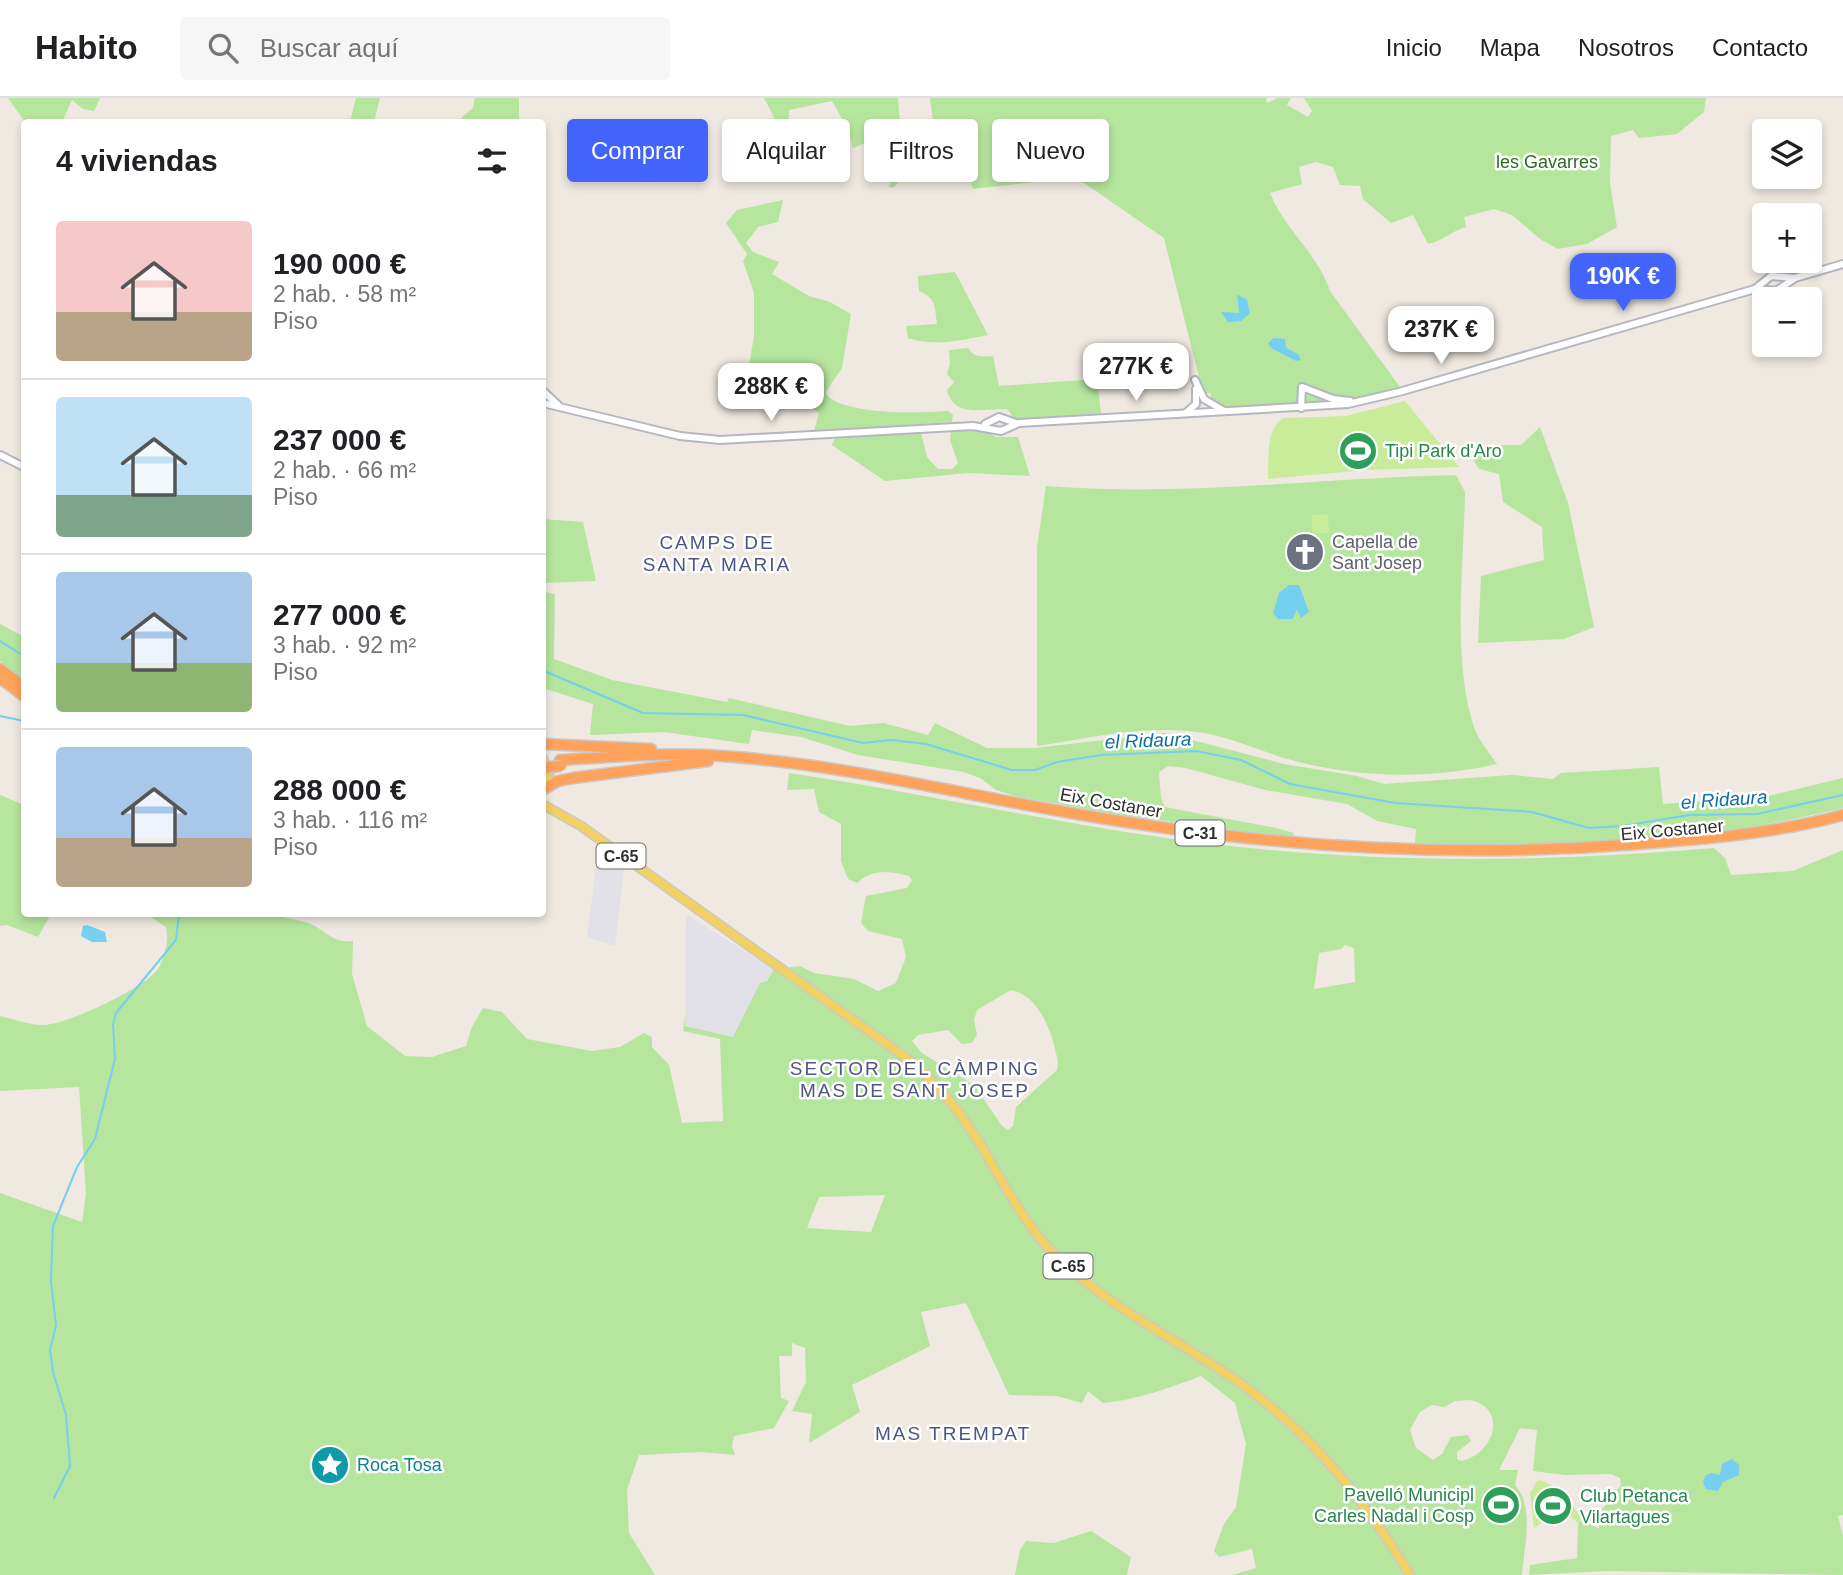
<!DOCTYPE html>
<html lang="es">
<meta charset="utf-8">
<style>
:root{--surface:#fff;--page:#f6f6f6;--text:#202124;--muted:#757577;--line:#e0e0e0;--accent:#4264fb}
body{margin:0;font-family:Arial,sans-serif;background:var(--page);color:var(--text);height:100vh;display:flex;flex-direction:column;font-size:26px;white-space:nowrap}
*{box-sizing:border-box;margin:0}
p{font-size:23px;color:var(--muted)}
.icon{flex:none;width:38px;height:38px;fill:none;stroke:currentColor;stroke-width:2;stroke-linecap:round;stroke-linejoin:round}
.map{position:relative;flex:1;overflow:hidden}
.details{position:absolute;left:21px;top:21px;width:525px;height:798px;display:flex;flex-direction:column;background:var(--surface);border-radius:7px;box-shadow:0 4px 10px #0003}
.details>*{flex:none}
.top-card{position:absolute;left:567px;top:21px;width:665px;height:63px;display:flex;gap:14px}
.buttons{position:absolute;left:1752px;top:21px;display:grid;gap:14px}
.buttons a{display:grid;place-items:center;width:70px;height:70px;border-radius:7px;background:var(--surface);box-shadow:0 4px 10px #0003;font-size:35px}
.price{position:absolute;translate:-50% -60px;padding:0 16px;border-radius:14px;background:#fff;color:#222;font-size:23px;line-height:46px;filter:drop-shadow(0 2px 4px #0008)}
.price::after{content:'';position:absolute;left:50%;top:42px;width:21px;height:16px;margin-left:-10px;background:inherit;clip-path:polygon(0 0,100% 0,50% 100%)}
.price.active{background:var(--accent);color:#fff}
ul{padding:0;list-style:none}
li{display:flex;align-items:center;gap:21px;height:175px;padding:0 35px}
li+li{border-top:2px solid var(--line)}
li span{display:grid;place-items:center;flex:none;width:196px;height:140px;border-radius:7px;color:#555}
li>.icon{margin-inline-start:auto}
span .icon{width:84px;height:84px;fill:#fffc;stroke-width:1}
li b{font-size:30px}
h2{display:flex;justify-content:space-between;align-items:center;height:84px;padding:0 35px;font-size:30px}
.tag{padding:0 24px;border-radius:7px;background:var(--surface);box-shadow:0 4px 10px #0003;font-size:24px;line-height:63px}
.tag.active{background:var(--accent);color:#fff}
header{display:flex;align-items:center;gap:42px;box-sizing:border-box;height:98px;padding:0 35px;background:var(--surface);border-bottom:2px solid var(--line)}
header strong{font-size:33px}
nav{display:flex;gap:38px;margin-inline-start:auto;font-size:24px}
.search{width:490px;height:63px;background:var(--page);display:flex;align-items:center;gap:18px;box-sizing:border-box;padding:0 24px;border-radius:7px;color:var(--muted);font-size:26px}
.map>svg:first-child{display:block}
</style>
<header>
<strong>Habito</strong>
<div class="search"><svg class="icon" aria-label="search" viewBox="0 0 24 24"><circle cx="10" cy="10" r="6"/><path d="M15 15l6 6"/></svg>Buscar aquí</div>
<nav><a>Inicio</a><a>Mapa</a><a>Nosotros</a><a>Contacto</a></nav>
</header>
<div class="map">
<svg width="1843" height="1477" viewBox="0 0 1843 1477">
<rect width="100%" height="100%" fill="#efe9e1"/>
<g fill="#e3e1e8">
<path d="M598,754L624,772L615,848L587,839Z"/>
<path d="M689,818L774,871L733,939L685,928L686,820Z"/>
</g>
<g fill="#b6e59e" fill-rule="evenodd">
<path d="M8,0H100L94,13L83,11L72,2L62,24H25Z"/>
<path d="M356,0H380L374,24H350Z"/>
<path d="M475,0H519V24H461L462,19L473,10Z"/>
<path d="M764,0H898L900,26L933,23L930,0H1266L1267,5L1278,0H1291L1287,7L1308,19L1312,13L1304,0H1706L1704,14L1677,36L1639,40L1633,32L1611,38L1610,85L1617,129L1587,146L1558,151L1540,141L1512,117L1494,111L1464,119L1466,129C1452,133 1441,144 1428,146L1413,117L1391,125L1363,101L1360,88L1340,87L1333,69L1316,64L1299,69L1302,86L1270,95C1284,131 1318,156 1330,193L1400,289L1360,300L1328,305L1220,309L1211,304V295H1203L1164,140L1081,83L1060,81L973,91L969,77L907,74L893,90L889,89L894,71L885,46L874,41L853,50L848,31L832,3L789,12V35L777,39L774,19Z"/>
<path d="M783,102L778,124L758,129L746,145L753,154L779,164L772,176L809,198L830,204L851,216L842,270L825,295C843,318 920,315 948,313L953,317L952,324L814,333L819,315L796,301L747,279L754,238V195L743,163L747,156L726,125L737,112Z"/>
<path d="M955,174L988,237C962,242 934,249 908,240L906,228L937,226C935,209 936,200 919,193L918,178Z"/>
<path d="M968,250C975,260 982,259 993,258L999,288L1097,281L1101,316L1015,322L1007,311C984,310 954,321 947,292L954,284L947,276L950,266L949,252Z"/>
<path d="M1540,329L1568,405L1594,529L1564,541L1478,545L1481,478L1544,462L1542,429L1503,404L1499,376L1479,371L1470,357L1501,347H1521Z"/>
<path d="M984,331L996,339H1018L1030,378L968,375L885,383L832,347L835,340L839,338L921,335L927,359L938,371H952L958,365L950,342L951,333Z"/>
<path d="M1456,377L1465,394C1464,465 1451,569 1476,634C1481,645 1490,656 1497,666C1427,682 1353,680 1284,660C1255,651 1228,638 1197,634C1144,627 1090,640 1037,648V449L1046,388C1183,399 1320,380 1456,377Z"/>
<path d="M543,421L583,424L596,483L543,485Z"/>
<path d="M542,493L555,496L554,561L612,582L727,604L729,600L850,628L883,625L928,637L935,625L987,650H1035L1165,635L1284,666L1357,678L1384,686L1512,677L1553,681L1561,675L1659,669L1663,706L1769,698L1843,680V710C1705,743 1557,757 1415,745L1416,731L1377,723L1347,706L1265,692L1186,670L1168,668L1159,674L1161,700L1165,709L1276,730L1294,735L1293,740L1109,715L1015,698L996,692L980,680L964,674L858,657L801,639L752,632L749,646L664,634L590,637L593,606L543,590Z"/>
<path d="M0,526L24,539V581L0,563Z"/>
<path d="M789,675C925,695 1059,727 1196,744C1369,766 1540,765 1714,750L1725,760L1731,777L1793,773L1843,752V1417L1838,1418L1843,1438V1477L1607,1473L1529,1477L1530,1467L1577,1460L1578,1425L1583,1421L1599,1431L1600,1414L1621,1387L1620,1380L1611,1376L1565,1377L1533,1373L1537,1332L1520,1330L1499,1372H1518L1515,1387C1535,1409 1524,1449 1522,1477H1414L1388,1437L1387,1450L1404,1477H1232L1256,1470L1252,1451L1219,1459L1214,1453L1224,1426L1236,1409L1246,1346L1235,1305L1201,1278C1170,1290 1136,1302 1103,1305L1088,1293L1082,1305L1057,1298L1009,1297L966,1205L921,1214L930,1248L852,1287L860,1314L809,1345L812,1316L792,1313L806,1284L805,1250L792,1245V1258H779L781,1300L789,1303L774,1330L734,1338L732,1348L735,1357L702,1354L639,1357L627,1392L629,1435L655,1477H0V1095L82,1124L86,1095L79,989L0,993V918C14,921 29,927 43,927C64,928 147,889 158,871C165,859 169,842 166,829L146,816C198,816 254,810 305,824C324,829 331,846 353,843L352,876L367,928L405,958L432,959L466,948L472,929L483,910L502,914L527,941L592,953L620,949L644,935L652,939V949L669,967L682,1025L723,1023L720,941L683,933L685,918V928L733,939L760,885L767,883L774,871L783,876L790,869L800,868L814,875L854,881L878,893L896,885L906,859L902,841L868,833L861,825L866,798L907,790L912,782L909,778C891,773 872,770 857,785L848,781L841,763V726L819,714L814,691L787,692ZM1345,847L1354,850L1355,884L1314,891L1319,855L1341,851ZM1011,892C1041,898 1053,938 1058,964L1057,972L1016,1009L1013,1028L1008,1032L1002,1028L974,987L922,955L912,943L918,937L948,932L962,946L972,945L977,937L974,922L977,912ZM885,1097L871,1134L807,1130L819,1099ZM1469,1302C1508,1308 1496,1356 1461,1363L1457,1361V1354L1471,1343L1468,1337L1451,1339L1442,1356L1433,1362L1416,1350L1410,1332L1419,1315L1426,1310L1432,1307L1444,1309L1455,1303Z"/>
<path d="M0,697L24,707V816H51L38,839L7,827L0,828Z"/>
<path d="M1091,1433L1131,1459L1127,1477H1015L1020,1452L1026,1443L1054,1445Z"/>
</g>
<g fill="#c9ec9a">
<path d="M1405,303L1459,369L1366,372L1268,381C1269,361 1265,333 1283,320L1346,318Z"/>
<path d="M1328,416L1329,435L1312,436V417Z"/>
<path d="M1541,1382L1561,1393L1583,1421L1578,1425L1571,1419L1541,1425L1534,1430L1530,1395L1537,1383Z"/>
</g>
<g fill="#75cff0">
<path d="M1237,196L1247,202L1250,215L1241,223L1228,224L1221,214L1239,215Z"/>
<path d="M1274,240L1285,241L1286,250L1298,256L1301,262L1296,263L1271,250L1268,245Z"/>
<path d="M1289,487H1299L1309,514L1301,520L1297,511L1293,521H1278L1273,515L1279,495Z"/>
<path d="M87,827L105,834L107,844H92L81,838L83,828Z"/>
<path d="M1732,1361L1739,1367V1377L1723,1384L1718,1393L1706,1391L1703,1385L1705,1378L1711,1375L1720,1377L1722,1366Z"/>
</g>
<g fill="none" stroke-linecap="round" stroke-linejoin="round">
<g stroke="#75cff0" stroke-width="2">
<path d="M542,228V265"/>
<path d="M542,312L543,311"/>
<path d="M0,543L24,558"/>
<path d="M542,572L643,615L743,617L863,645L892,642L926,646L1012,672H1035L1057,664L1101,657L1196,653L1241,662L1290,686L1395,705L1532,714L1589,730L1623,728L1689,717L1757,716L1843,697"/>
<path d="M0,618L24,623"/>
<path d="M54,1400L70,1368L66,1317L53,1274L50,1252L56,1227L51,1183L53,1128L77,1069L95,1041L115,961L113,926L116,915L176,842L179,816"/>
</g>
<defs>
<g id="tertiary">
<path d="M1755,191L1771,178L1795,180L1843,166"/>
<path d="M1195,282L1204,301L1224,313"/>
<path d="M542,292L558,307"/>
<path d="M547,306L680,338L720,342L973,328L1001,333L1019,325L1348,306L1399,294L1755,191L1776,193L1795,180"/>
<path d="M1301,310L1302,289L1333,301L1350,303"/>
<path d="M1187,314L1196,306V291"/>
<path d="M985,326L999,319L1016,325"/>
<path d="M0,357L24,369"/>
</g>
<g id="primary">
<path d="M542,659L549,675L544,691"/>
<path d="M542,706L581,728L912,964C934,984 955,1007 971,1032C999,1074 1020,1123 1057,1159C1118,1218 1199,1251 1265,1304C1325,1352 1370,1411 1410,1477"/>
</g>
<g id="motorway">
<path d="M0,571L24,589"/>
<path d="M0,580L24,598"/>
<path d="M542,646L651,651"/>
<path d="M560,662C614,659 668,654 722,658C852,667 979,701 1107,721C1283,750 1459,760 1638,746C1707,741 1776,735 1843,717"/>
<path d="M544,691L558,683L573,680L708,663"/>
</g>
</defs>
<use href="#tertiary" stroke="#b4b7c1" stroke-width="10"/>
<use href="#primary" stroke="#c9c9c9" stroke-width="11"/>
<use href="#motorway" stroke="#c9c9c9" stroke-width="13"/>
<use href="#tertiary" stroke="#fff" stroke-width="6"/>
<use href="#primary" stroke="#f2d163" stroke-width="8"/>
<use href="#motorway" stroke="#ffa35c" stroke-width="10"/>
<defs>
<path id="motorway-bridge" d="M542,670L561,668"/>
</defs>
<use href="#motorway-bridge" stroke="#c9c9c9" stroke-width="13" stroke-linecap="butt"/>
<use href="#motorway-bridge" stroke="#ffa35c" stroke-width="10"/>
</g>
<defs>
<symbol id="stadium-disc" viewBox="-11 -11 22 22"><circle r="9.5" fill="#2e9e5b" stroke="#fff"/><path d="M0-5a6.5 5 0 1 0 0 10a6.5 5 0 1 0 0-10ZM-3.5-1.8h7v3.6h-7Z" fill="#fff"/></symbol>
<symbol id="church-disc" viewBox="-11 -11 22 22"><circle r="9.5" fill="#6b7280" stroke="#fff"/><path d="M-1.2-6h2.4v3.5h3.3v2.4h-3.3V6h-2.4V-.1h-3.3v-2.4h3.3Z" fill="#fff"/></symbol>
<symbol id="sight-disc" viewBox="-11 -11 22 22"><circle r="9.5" fill="#0f9aa8" stroke="#fff"/><path d="M0-6L1.8-2.2L6-1.7L2.9 1.2L3.7 5.4L0 3.3L-3.7 5.4L-2.9 1.2L-6-1.7L-1.8-2.2Z" fill="#fff"/></symbol>
</defs>
<g fill-rule="evenodd">
<use href="#stadium-disc" x="1336" y="331" width="44" height="44"/>
<use href="#church-disc" x="1283" y="432" width="44" height="44"/>
<use href="#sight-disc" x="308" y="1345" width="44" height="44"/>
<use href="#stadium-disc" x="1479" y="1385" width="44" height="44"/>
<use href="#stadium-disc" x="1531" y="1386" width="44" height="44"/>
</g>
<g text-anchor="middle" stroke-width="5" stroke-linejoin="round" paint-order="stroke">
<g fill="#fff" stroke="#6d6d6d" stroke-width="2">
<rect x="1175.5" y="722.5" width="49" height="25" rx="5"/>
<rect x="596.5" y="745.5" width="49" height="25" rx="5"/>
<rect x="1043.5" y="1155.5" width="49" height="25" rx="5"/>
</g>
<g font-size="16" font-weight="bold" fill="#2e2e2e">
<text x="1200" y="741">C-31</text>
<text x="621" y="764">C-65</text>
<text x="1068" y="1174">C-65</text>
</g>
<g font-size="18" fill="#2c6e1b" stroke="#fff">
<text x="1547" y="70">les Gavarres</text>
</g>
<g font-size="18" fill="#27864d" stroke="#fff" text-anchor="start">
<text x="1385" y="359">Tipi Park d'Aro</text>
<text x="1474" y="1403" text-anchor="end">Pavelló Municipl<tspan x="1474" dy="21">Carles Nadal i Cosp</tspan></text>
<text x="1580" y="1404">Club Petanca<tspan x="1580" dy="21">Vilartagues</tspan></text>
</g>
<g font-size="18" fill="#5b616d" stroke="#fff" text-anchor="start">
<text x="1332" y="450">Capella de<tspan x="1332" dy="21">Sant Josep</tspan></text>
</g>
<g font-size="18" fill="#2e2e2e" stroke="#fff">
<text transform="translate(1111 705) rotate(10)" y="6">Eix Costaner</text>
<text transform="translate(1672 732) rotate(-5)" y="6">Eix Costaner</text>
</g>
<g font-size="18" fill="#0d838f" stroke="#fff" text-anchor="start">
<text x="357" y="1373">Roca Tosa</text>
</g>
<g font-size="19" letter-spacing="2" fill="#4d5680" stroke="#fff">
<text x="717" y="451">CAMPS DE<tspan x="717" dy="22">SANTA MARIA</tspan></text>
<text x="915" y="977">SECTOR DEL CÀMPING<tspan x="915" dy="22">MAS DE SANT JOSEP</tspan></text>
<text x="953" y="1342">MAS TREMPAT</text>
</g>
<g font-size="19" font-style="italic" fill="#0d6fa3" stroke="#fff">
<text transform="translate(1148 642) rotate(-2)" y="7">el Ridaura</text>
<text transform="translate(1724 701) rotate(-4)" y="7">el Ridaura</text>
</g>
</g>
</svg>
<div class="buttons">
<a><svg class="icon" aria-label="layers" viewBox="0 0 24 24"><path d="M12 4l9 5-9 5-9-5zM3 14l9 5 9-5"/></svg></a>
<a>+</a>
<a>−</a>
</div>
<b class="price active" style="left:1623px;top:215px">190K €</b>
<b class="price" style="left:1441px;top:268px">237K €</b>
<b class="price" style="left:1136px;top:305px">277K €</b>
<b class="price" style="left:771px;top:325px">288K €</b>
<div class="top-card">
<a class="tag active">Comprar</a>
<a class="tag">Alquilar</a>
<a class="tag">Filtros</a>
<a class="tag">Nuevo</a>
</div>
<section class="details">
<h2>4 viviendas<svg class="icon" aria-label="filters" viewBox="0 0 24 24"><path d="M4 7h16M4 17h16"/><circle cx="9" cy="7" r="2"/><circle cx="15" cy="17" r="2"/></svg></h2>
<ul>
<li><span style="background:linear-gradient(#f6c9c9 65%,#b9a48a 0)"><svg class="icon" aria-label="home" viewBox="0 0 24 24"><path d="M3 11l9-7 9 7M6 9v11h12V9"/></svg></span><div><b>190 000 €</b><p>2 hab. · 58 m²</p><p>Piso</p></div></li>
<li><span style="background:linear-gradient(#bfe0f5 70%,#7fa58c 0)"><svg class="icon" aria-label="home" viewBox="0 0 24 24"><path d="M3 11l9-7 9 7M6 9v11h12V9"/></svg></span><div><b>237 000 €</b><p>2 hab. · 66 m²</p><p>Piso</p></div></li>
<li><span style="background:linear-gradient(#a9c7e8 65%,#8fb573 0)"><svg class="icon" aria-label="home" viewBox="0 0 24 24"><path d="M3 11l9-7 9 7M6 9v11h12V9"/></svg></span><div><b>277 000 €</b><p>3 hab. · 92 m²</p><p>Piso</p></div></li>
<li><span style="background:linear-gradient(#a9c7e8 65%,#b9a48a 0)"><svg class="icon" aria-label="home" viewBox="0 0 24 24"><path d="M3 11l9-7 9 7M6 9v11h12V9"/></svg></span><div><b>288 000 €</b><p>3 hab. · 116 m²</p><p>Piso</p></div></li>
</ul>
</section>
</div>
